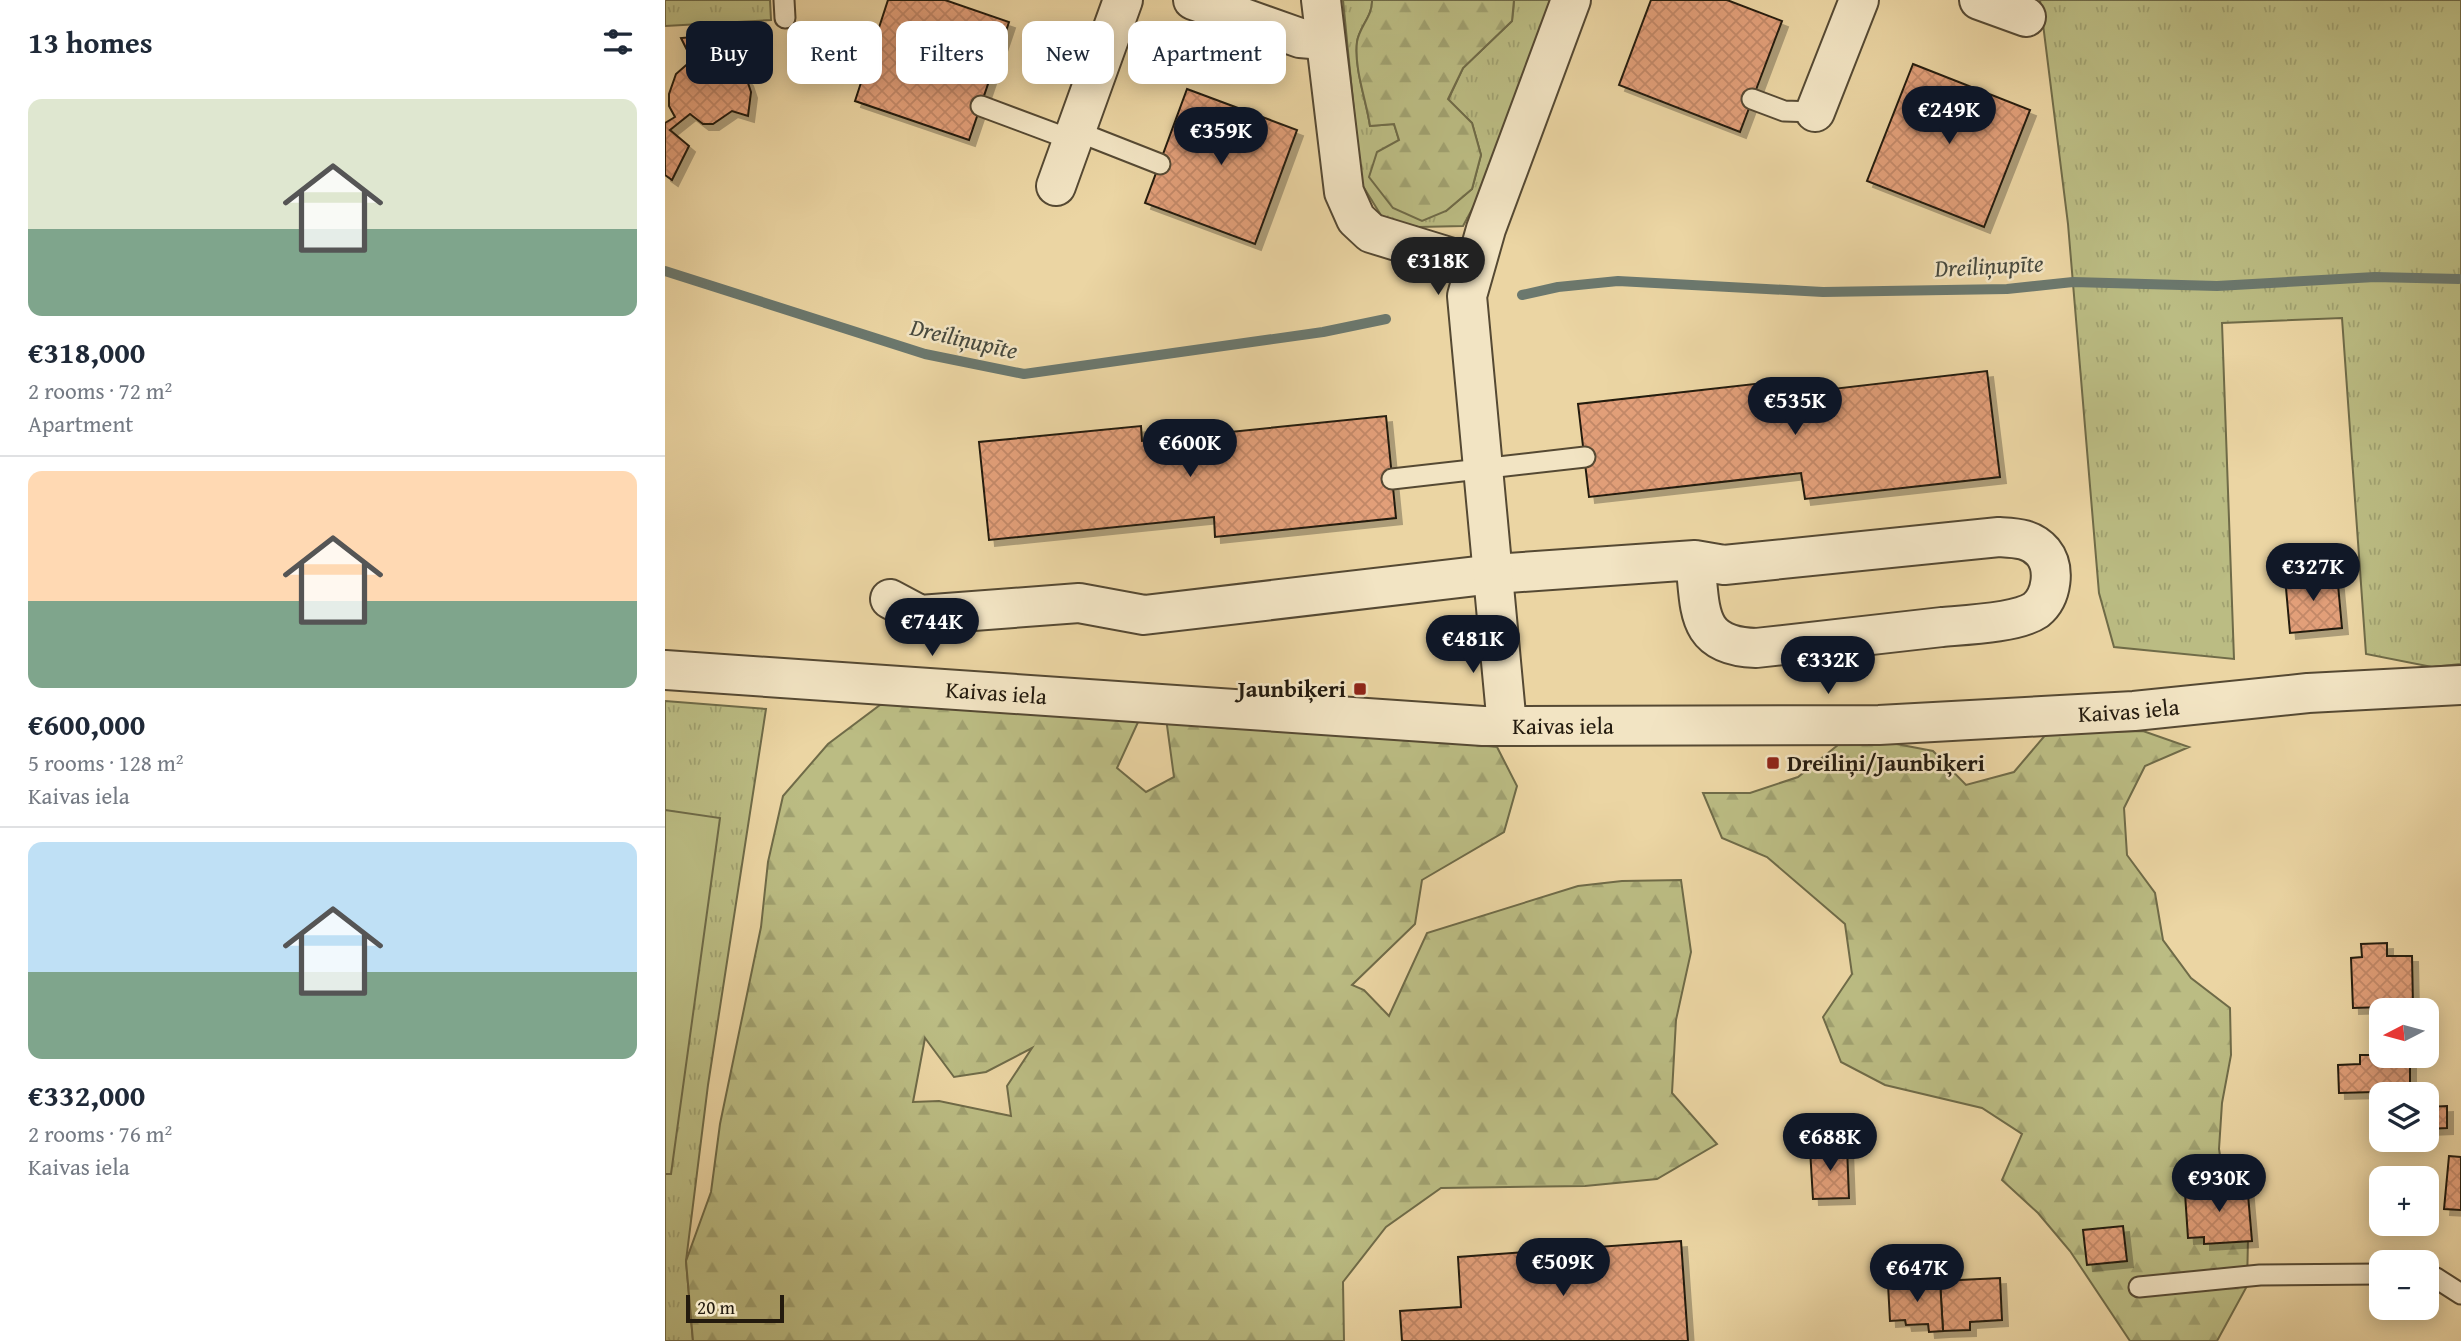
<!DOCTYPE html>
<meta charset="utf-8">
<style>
:root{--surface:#fff;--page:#f6f6f7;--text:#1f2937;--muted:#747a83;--line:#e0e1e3;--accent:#111827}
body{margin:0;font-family:"Gentium Book Plus",serif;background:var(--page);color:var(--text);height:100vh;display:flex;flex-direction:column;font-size:26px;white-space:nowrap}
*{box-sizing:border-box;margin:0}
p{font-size:23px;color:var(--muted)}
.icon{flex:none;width:38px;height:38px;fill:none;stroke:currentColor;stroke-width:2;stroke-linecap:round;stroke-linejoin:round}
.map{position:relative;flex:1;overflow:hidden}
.side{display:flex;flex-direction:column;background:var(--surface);width:665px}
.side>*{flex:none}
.hud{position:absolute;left:21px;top:21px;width:665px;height:63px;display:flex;gap:14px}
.needle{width:46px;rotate:264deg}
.tools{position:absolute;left:1704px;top:998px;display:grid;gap:14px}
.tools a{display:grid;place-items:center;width:70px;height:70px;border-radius:14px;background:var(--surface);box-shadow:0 4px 18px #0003;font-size:35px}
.scale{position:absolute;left:21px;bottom:18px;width:98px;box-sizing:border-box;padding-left:7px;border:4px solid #231a0e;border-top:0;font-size:19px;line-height:24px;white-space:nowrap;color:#231a0e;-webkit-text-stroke:5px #f2e4c3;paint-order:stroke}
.price{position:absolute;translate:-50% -60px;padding:0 16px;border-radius:24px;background:var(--accent);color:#fff;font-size:23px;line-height:46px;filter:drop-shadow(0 2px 4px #0008)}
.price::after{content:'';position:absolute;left:50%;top:42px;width:21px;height:16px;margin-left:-10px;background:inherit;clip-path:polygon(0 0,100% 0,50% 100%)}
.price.selected{background:#222;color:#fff}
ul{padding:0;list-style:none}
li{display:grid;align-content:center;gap:14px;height:371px;padding:0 28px}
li+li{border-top:2px solid var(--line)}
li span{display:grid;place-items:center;height:217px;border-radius:14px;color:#555}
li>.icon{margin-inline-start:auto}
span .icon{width:126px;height:126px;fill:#fffc;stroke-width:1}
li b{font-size:30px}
h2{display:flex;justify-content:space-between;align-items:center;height:84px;padding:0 28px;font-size:30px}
.chip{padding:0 24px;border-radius:14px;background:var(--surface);box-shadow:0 4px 18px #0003;font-size:24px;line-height:63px}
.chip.selected{background:var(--accent);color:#fff}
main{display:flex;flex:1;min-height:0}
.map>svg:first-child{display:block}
</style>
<main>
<section class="side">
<h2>13 homes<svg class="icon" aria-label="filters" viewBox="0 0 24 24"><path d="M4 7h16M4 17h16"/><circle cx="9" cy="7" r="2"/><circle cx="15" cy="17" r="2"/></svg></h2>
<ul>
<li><span style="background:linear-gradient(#dfe7d0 60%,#7fa58c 0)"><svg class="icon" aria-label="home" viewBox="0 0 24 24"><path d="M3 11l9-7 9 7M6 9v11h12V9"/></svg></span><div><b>€318,000</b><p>2 rooms · 72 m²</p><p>Apartment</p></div></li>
<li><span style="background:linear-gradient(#ffd9b3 60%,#7fa58c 0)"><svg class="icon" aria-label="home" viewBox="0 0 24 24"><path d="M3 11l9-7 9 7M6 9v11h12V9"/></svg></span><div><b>€600,000</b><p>5 rooms · 128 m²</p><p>Kaivas iela</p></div></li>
<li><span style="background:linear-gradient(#bfe0f5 60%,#7fa58c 0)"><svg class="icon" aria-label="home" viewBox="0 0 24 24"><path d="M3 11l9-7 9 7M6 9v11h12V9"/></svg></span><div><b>€332,000</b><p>2 rooms · 76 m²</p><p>Kaivas iela</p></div></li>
</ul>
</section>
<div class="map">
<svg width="1796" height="1341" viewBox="0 0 1796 1341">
<defs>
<pattern id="grass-tufts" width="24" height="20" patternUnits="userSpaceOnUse" patternTransform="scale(1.75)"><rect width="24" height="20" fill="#bbbc83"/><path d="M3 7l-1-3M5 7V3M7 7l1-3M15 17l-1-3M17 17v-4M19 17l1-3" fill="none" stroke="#a0a170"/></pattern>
<pattern id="forest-firs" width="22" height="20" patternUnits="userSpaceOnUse" patternTransform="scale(1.75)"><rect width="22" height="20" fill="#bbbc83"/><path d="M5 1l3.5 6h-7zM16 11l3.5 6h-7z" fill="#a0a170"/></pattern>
<pattern id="building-cross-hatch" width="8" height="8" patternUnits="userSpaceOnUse" patternTransform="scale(1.75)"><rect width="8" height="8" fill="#e29f79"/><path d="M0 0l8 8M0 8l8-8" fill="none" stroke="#c28867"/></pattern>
<filter id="shadow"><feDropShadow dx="6" dy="6" stdDeviation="0" flood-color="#0004"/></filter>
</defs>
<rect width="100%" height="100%" fill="#ebd5a3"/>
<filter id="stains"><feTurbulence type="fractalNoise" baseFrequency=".00286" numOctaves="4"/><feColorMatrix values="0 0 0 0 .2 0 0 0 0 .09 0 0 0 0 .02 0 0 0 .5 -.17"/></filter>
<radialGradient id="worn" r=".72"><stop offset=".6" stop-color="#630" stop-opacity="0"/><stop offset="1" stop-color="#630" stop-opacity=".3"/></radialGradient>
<g fill="url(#grass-tufts)" stroke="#6f6b48" stroke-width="2">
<path d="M0,0H105L106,20L0,26Z"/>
<path d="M678,0H707C708,16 694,27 692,42C689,69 701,99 705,126L729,124L734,140L781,211L807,189L816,155L807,123L783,100L798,68L847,21L849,0H889L824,178L798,226L753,227L719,220L696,183Z"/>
<path d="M1375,0H1796V664L1767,667L1701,654L1677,318L1557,323L1569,659L1449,647L1434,593L1403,224Z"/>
<path d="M0,701L101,709L43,1085L21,1261L28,1341H0Z"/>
</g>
<g fill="url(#forest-firs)" stroke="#6f6b48" stroke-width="2" fill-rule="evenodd">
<path d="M707,0H849L847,21L798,68L783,99L807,123L816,155L807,189L781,211L757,221L728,208L704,177L712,152L734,140L729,124L705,126C701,99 689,69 692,42C694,27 708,16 707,0Z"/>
<path d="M283,692L474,720L452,768L481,792L509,777L501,718L624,726L832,747L852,786L839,832L757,880L750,924L687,985L699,990L724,1016L762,933L913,886L957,881L1016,880L1026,952L1011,1020L1007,1093L1052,1144L992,1179L920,1186L776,1188L721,1227L678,1282L679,1341H28L21,1261L46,1192L55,1124L96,927L103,862L118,796L163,744L215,705ZM260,1038L289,1077L321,1072L367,1048L342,1086L346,1116L274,1101L248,1102Z"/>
<path d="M1478,731L1524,747L1480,766L1459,808L1462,855L1490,893L1498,940L1526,978L1565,1008L1566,1055L1557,1103L1554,1149L1561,1195L1583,1238L1582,1286L1552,1341H1465L1405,1251L1373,1213L1337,1180L1357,1134L1317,1108L1220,1085L1176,1062L1158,1017L1187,974L1180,924L1102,857L1057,838L1038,793H1085L1133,777L1173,745L1221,742L1268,751L1301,785L1349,772L1382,733Z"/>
</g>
<path fill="#bbbc83" stroke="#6f6b48" stroke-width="2" d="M0,810L55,818L6,1174H0Z"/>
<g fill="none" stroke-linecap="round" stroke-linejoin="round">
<g stroke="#6b786e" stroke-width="10">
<path d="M0,271L260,354L359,374L658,332L721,319"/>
<path d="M857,295L893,287L953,281L1158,292L1342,289L1408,282L1552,286L1710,277L1794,279"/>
</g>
</g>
<g fill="url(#building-cross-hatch)" stroke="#231a0e" stroke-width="2" filter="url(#shadow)">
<path d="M223,0H280L344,22L304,140L190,101Z"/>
<path d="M986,0H1062L1117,21L1075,132L954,85Z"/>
<path d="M74,33L63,61L82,80L86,92L83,116L67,111L48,124H38L25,114L5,130L24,146L7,180L0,175V123L10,117L4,106V94L11,74L27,60L16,38Z"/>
<path d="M1248,64L1365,110L1319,227L1202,181Z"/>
<path d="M522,89L632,130L590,244L480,203Z"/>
<path d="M1322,371L1335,477L1140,499L1136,473L924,497L913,404L1107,382L1108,396Z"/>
<path d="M721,416L731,518L550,537L549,517L324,540L314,442L476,426L477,441Z"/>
<path d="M1672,574L1677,628L1625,633L1620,577Z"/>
<path d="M1722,943V956H1747L1748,1006L1688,1008L1686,958L1697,957L1696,944Z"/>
<path d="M1695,1055H1745V1091L1674,1093L1673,1065L1695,1064Z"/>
<path d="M1782,1106V1128L1762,1129V1107Z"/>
<rect x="1708" y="1107" width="9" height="23"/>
<path d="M1182,1147L1184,1198L1148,1199L1145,1149Z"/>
<path d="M1784,1156L1796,1157V1210L1779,1209Z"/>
<path d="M1582,1183L1587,1241L1539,1244V1237L1523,1238L1520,1193L1535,1191V1186Z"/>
<path d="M1458,1226L1462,1261L1422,1265L1418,1230Z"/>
<path d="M1016,1241L1023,1341H737L735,1311L796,1307L793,1257Z"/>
<path d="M1335,1278L1337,1320L1305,1322V1330L1278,1331L1275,1281Z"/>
<path d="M1275,1281L1278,1331L1264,1332L1263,1324L1241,1325L1240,1320L1225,1321L1223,1284Z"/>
</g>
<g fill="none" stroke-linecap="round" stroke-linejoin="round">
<defs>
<g id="lane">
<path d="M119,0L120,18"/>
<path d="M1087,99L1119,111L1150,112"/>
<path d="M316,106L407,140"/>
<path d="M411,131L495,164"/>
<path d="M727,479L920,457"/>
<path d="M1762,1277L1771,1278L1796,1294"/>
<path d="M1474,1287L1595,1275L1717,1274"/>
</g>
<g id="street">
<path d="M528,0L635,38L659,40"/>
<path d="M656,0L679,192L691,219L706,233L810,265"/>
<path d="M1314,0L1361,17"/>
<path d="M1150,112L1194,0"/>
<path d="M391,186L458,0"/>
<path d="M225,599L255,615L414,603L479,615L829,574L1030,560C1036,609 1029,646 1091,648C1153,641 1215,634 1277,627C1300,625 1352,623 1371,610C1387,597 1391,568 1378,552C1366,538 1351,538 1334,537L1059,565L1030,560"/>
<path id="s1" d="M0,670L818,726L1214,725L1469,711L1643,693L1796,685"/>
<path d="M842,726L802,296L821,229L906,0"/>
</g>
</defs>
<use href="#lane" stroke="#554933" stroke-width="23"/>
<use href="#street" stroke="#554933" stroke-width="42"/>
<use href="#lane" stroke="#f2e4c3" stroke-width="19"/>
<use href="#street" stroke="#f2e4c3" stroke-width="38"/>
</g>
<g fill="#8f2418" stroke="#f2e4c3" stroke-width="2.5">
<rect x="688" y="682" width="14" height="14" rx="3.5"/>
<rect x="1101" y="756" width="14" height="14" rx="3.5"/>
</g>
<g text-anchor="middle" stroke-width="5" stroke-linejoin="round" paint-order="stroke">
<g font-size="23" font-weight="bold" fill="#231a0e" stroke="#f2e4c3" text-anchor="end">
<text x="681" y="697">Jaunbiķeri</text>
<text x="1122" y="771" text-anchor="start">Dreiliņi/Jaunbiķeri</text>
</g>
<g font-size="23" fill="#231a0e" stroke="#f2e4c3">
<text dy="8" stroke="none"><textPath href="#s1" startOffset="332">Kaivas iela</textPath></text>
<text dy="8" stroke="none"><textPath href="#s1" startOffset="1466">Kaivas iela</textPath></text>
<text dy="8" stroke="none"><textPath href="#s1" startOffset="900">Kaivas iela</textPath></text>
</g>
<g font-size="24" font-style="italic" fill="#47493e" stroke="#f2e4c3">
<text transform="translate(1324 266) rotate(-3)" y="8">Dreiliņupīte</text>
<text transform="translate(299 339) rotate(13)" y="8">Dreiliņupīte</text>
</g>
</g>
<rect width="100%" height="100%" filter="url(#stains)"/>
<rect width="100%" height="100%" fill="url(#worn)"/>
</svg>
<div class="tools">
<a><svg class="needle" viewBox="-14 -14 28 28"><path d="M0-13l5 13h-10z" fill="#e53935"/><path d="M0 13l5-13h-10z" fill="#747a83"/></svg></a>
<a><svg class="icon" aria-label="layers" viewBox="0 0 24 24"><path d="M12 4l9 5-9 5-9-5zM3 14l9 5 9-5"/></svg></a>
<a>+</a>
<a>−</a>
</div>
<div class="scale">20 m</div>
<b class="price" style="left:1284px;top:146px">€249K</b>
<b class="price" style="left:556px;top:167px">€359K</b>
<b class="price selected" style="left:773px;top:297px">€318K</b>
<b class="price" style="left:1130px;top:437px">€535K</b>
<b class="price" style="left:525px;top:479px">€600K</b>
<b class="price" style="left:1648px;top:603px">€327K</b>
<b class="price" style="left:267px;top:658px">€744K</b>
<b class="price" style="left:808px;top:675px">€481K</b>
<b class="price" style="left:1163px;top:696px">€332K</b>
<b class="price" style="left:1165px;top:1173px">€688K</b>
<b class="price" style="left:1554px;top:1214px">€930K</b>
<b class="price" style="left:898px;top:1298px">€509K</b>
<b class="price" style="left:1252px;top:1304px">€647K</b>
<div class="hud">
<a class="chip selected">Buy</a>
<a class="chip">Rent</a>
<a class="chip">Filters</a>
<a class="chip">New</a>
<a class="chip">Apartment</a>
</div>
</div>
</main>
